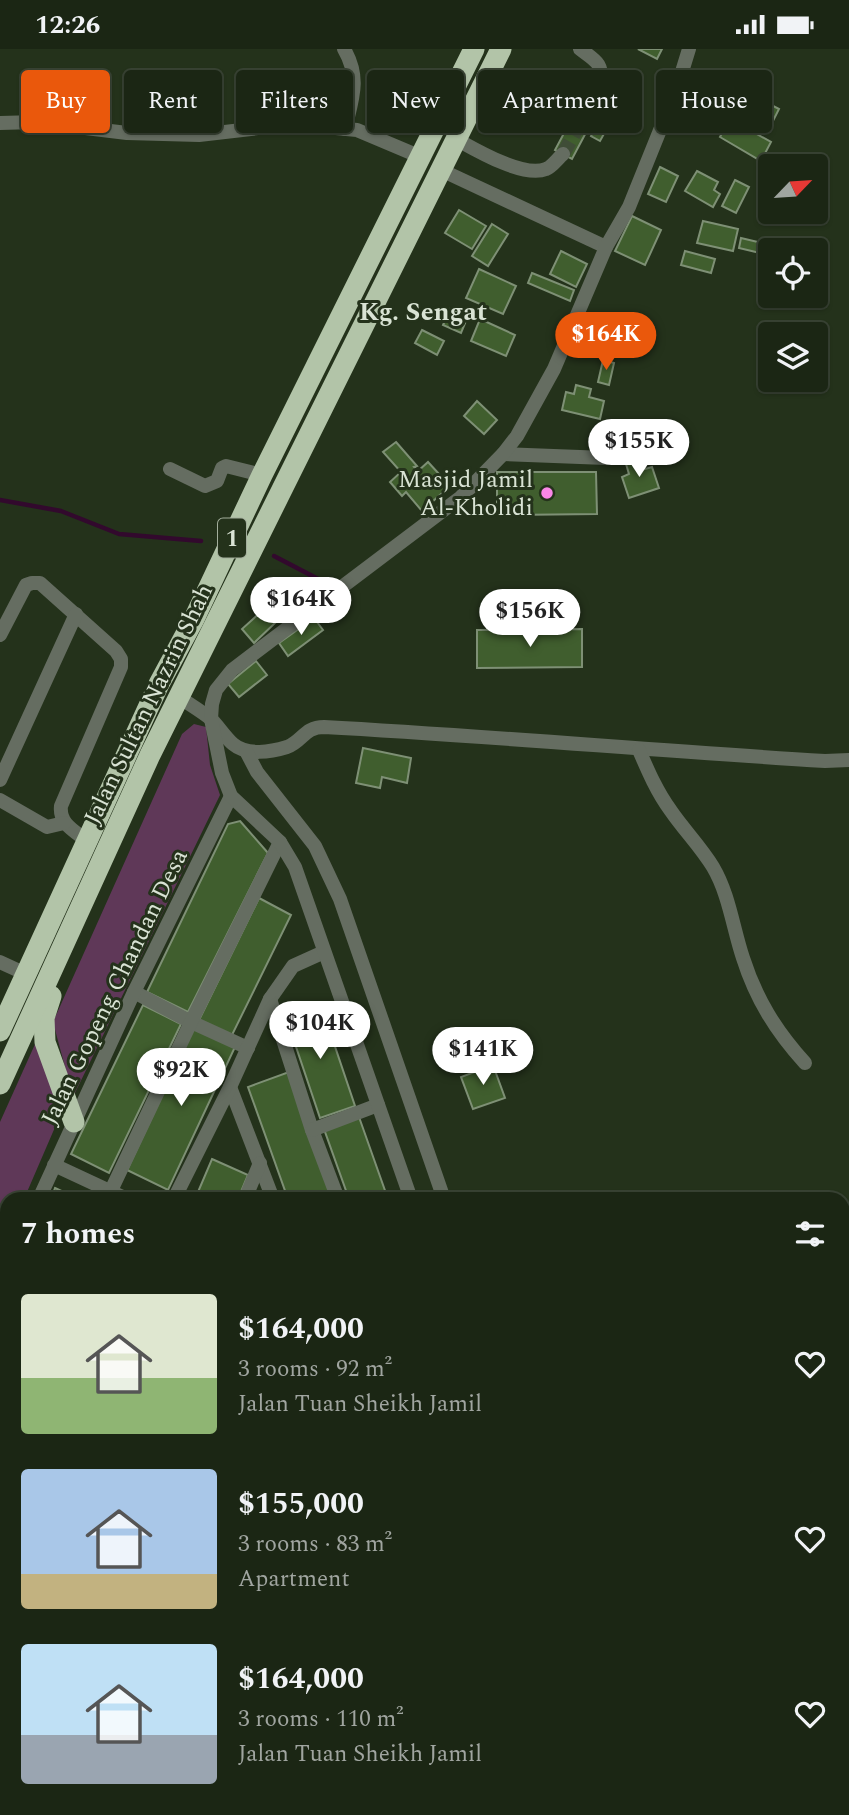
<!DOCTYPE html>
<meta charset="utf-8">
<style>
:root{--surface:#1b2614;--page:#242e1d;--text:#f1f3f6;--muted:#a0a5a0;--line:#394334;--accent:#ea580c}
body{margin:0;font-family:Spectral,serif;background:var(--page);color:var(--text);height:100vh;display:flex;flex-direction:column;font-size:26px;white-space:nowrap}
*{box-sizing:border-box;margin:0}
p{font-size:23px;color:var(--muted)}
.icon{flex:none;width:38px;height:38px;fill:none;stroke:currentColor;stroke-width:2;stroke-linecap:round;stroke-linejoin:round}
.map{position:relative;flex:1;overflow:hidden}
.details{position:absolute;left:0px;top:1143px;width:850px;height:625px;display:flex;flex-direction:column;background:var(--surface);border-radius:21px 21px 0 0;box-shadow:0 2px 5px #0004,0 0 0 2px var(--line)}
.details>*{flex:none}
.top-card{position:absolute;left:21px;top:21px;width:808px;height:63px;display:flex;gap:14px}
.needle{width:46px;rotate:65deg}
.tools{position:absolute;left:758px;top:105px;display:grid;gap:14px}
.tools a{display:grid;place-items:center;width:70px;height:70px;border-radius:7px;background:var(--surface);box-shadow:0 2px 5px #0004,0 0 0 2px var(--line);font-size:35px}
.price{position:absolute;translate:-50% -60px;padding:0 16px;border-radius:24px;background:#fff;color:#222;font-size:23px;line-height:46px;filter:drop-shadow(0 2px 4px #0008)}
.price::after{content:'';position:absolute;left:50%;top:42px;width:21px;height:16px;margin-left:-10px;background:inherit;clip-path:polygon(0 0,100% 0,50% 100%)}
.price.active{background:var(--accent);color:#fff}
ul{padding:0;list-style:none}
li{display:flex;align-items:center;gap:21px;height:175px;padding:0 21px}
li span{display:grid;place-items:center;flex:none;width:196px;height:140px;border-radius:7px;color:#555}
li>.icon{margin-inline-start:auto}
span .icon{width:84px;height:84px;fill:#fffc;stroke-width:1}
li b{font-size:30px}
h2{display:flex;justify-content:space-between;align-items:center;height:84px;padding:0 21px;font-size:30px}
.tag{padding:0 24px;border-radius:7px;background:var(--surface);box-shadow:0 2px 5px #0004,0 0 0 2px var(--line);font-size:24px;line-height:63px}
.tag.active{background:var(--accent);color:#fff}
.status{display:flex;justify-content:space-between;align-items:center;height:49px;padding:0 35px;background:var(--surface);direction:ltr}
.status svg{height:19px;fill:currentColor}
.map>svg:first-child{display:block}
</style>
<div class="status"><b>12:26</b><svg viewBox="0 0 49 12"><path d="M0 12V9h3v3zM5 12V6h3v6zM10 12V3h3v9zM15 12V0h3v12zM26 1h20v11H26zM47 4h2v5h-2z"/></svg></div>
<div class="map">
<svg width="849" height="1766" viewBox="0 0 849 1766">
<rect width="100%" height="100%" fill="#24321b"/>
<g fill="#5f3858">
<path d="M194,675L206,678L210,716L220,746L73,1048L53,973L182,685Z"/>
<path d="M36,993L62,1062L24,1150H7V1187L0,1203V1073Z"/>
<path d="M844,1396L849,1407V1766H742L735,1761L844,1760Z"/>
</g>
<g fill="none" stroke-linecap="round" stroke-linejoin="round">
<g stroke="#32092d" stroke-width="4.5">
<path d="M0,451L61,462L119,485L201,492"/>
<path d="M274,507L322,532"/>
</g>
</g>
<g fill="#405e2e" stroke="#7e9075" stroke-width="2">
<path d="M638,0H662L657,10Z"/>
<path d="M593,30L609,39L598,60L604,63L595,79L590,76L572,110L555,101Z"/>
<path d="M754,47L779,60L773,72L748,59Z"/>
<path d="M606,59L615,65L600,92L591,87Z"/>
<path d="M730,70L771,93L761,112L720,88Z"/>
<path d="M660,118L678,127L666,153L648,145Z"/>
<path d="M697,122L718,133L714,141L720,145L713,158L685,142Z"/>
<path d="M735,131L749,138L736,164L722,157Z"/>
<path d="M459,161L486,177L472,200L445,184Z"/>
<path d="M632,167L661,181L645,216L615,202Z"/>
<path d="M703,172L738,180L733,202L697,194Z"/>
<path d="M492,175L508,185L488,217L472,207Z"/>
<path d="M741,189L762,194L760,204L739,199Z"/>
<path d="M561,202L587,215L576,238L550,225Z"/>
<path d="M685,202L715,210L711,224L681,216Z"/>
<path d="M479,220L516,237L503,265L466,249Z"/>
<path d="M532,224L574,241L570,252L528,234Z"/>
<path d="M450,260L468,267L461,284L443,276Z"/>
<path d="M480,270L515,286L506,307L471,292Z"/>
<path d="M422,281L444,292L437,306L415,294Z"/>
<path d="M603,311L614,314L609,336L598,333Z"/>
<path d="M576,336L591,340L589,348L604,352L600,370L562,361L566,343L574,345Z"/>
<path d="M477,352L497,371L484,385L464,367Z"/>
<path d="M396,393L417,417L414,418L418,422L428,413L450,437L422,462L406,443L402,447L390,433L401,423L383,403Z"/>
<path d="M641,410L645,420L652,418L659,439L629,449L622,428L629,425L626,415Z"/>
<path d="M497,423H596L597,465L497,466Z"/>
<path d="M263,561L275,574L254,594L242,580Z"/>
<path d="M314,569L323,581L288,607L279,594Z"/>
<path d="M582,580V618L477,619V581Z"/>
<path d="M256,612L267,626L239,648L228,635Z"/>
<path d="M363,699L411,709L407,734L382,728L380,739L356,734Z"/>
<path d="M240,772L268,804L188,963L147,943L228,775Z"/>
<path d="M259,849L291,866L231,988L199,971Z"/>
<path d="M143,956L181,975L109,1124L71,1105Z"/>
<path d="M321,956L355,1057L320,1069L286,968Z"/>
<path d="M194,978L235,998L168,1141L127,1121Z"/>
<path d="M493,1016L505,1049L473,1060L461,1028Z"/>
<path d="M289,1023L335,1150H288L248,1038Z"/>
<path d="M359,1068L388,1150H349L324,1080Z"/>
<path d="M212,1110L248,1126L238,1150H195Z"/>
<path d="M55,1139L79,1150H51Z"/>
<path d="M7,1249V1325L0,1322V1265Z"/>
<path d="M0,1349L7,1352V1359L0,1376Z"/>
<path d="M7,1398V1486L0,1501V1413Z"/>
<path d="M7,1746V1760H55L62,1766H1L0,1755Z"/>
<path d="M79,1760H133L140,1766H85Z"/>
<path d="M204,1760H261L268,1766H211Z"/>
<path d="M339,1760H388L383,1766H335Z"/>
<path d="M402,1760H452L448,1766H397Z"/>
</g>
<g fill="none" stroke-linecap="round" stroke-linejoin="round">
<path stroke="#3f4d37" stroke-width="14" stroke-dasharray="14 7" stroke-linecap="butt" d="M563,105L602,35"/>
<g stroke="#656d61" stroke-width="14">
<path d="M344,0C361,29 352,50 345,80"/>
<path d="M580,0C596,12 602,13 602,35"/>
<path d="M0,74L36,73L127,84L199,86L293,75L357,81L421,108"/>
<path d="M456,90C476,101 523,129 546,120C552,118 558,109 563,105"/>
<path d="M441,121L606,198"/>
<path d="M503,405L606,409"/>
<path d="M170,420L205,437L217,432L222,419L226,417L262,426"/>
<path d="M0,586L26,536L32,534H40L116,602L121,610V618L61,757C59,774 73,781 86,791"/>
<path d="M179,648C189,655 201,662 211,670C219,678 225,688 233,695C247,707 271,703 287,698C303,692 304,678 324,678C491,687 658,702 825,712L849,711"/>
<path d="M639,701C648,722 657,743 671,762C684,781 701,798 713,818C729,845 733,879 743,909C756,950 776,982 805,1014"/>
<path d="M246,702L257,723L315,797L340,850L444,1150"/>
<path d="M0,731L76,565"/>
<path d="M0,751L47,778L64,774"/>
<path d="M0,913L26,925"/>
<path d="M134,943L191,973L248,999"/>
<path d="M270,950L312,1081L338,1150"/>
<path d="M230,1038L273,1150"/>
<path d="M312,1081L378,1056"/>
<path d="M54,1116L127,1150"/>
<path d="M39,1150L134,943L231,747"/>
<path d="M107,1150L191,973L280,793"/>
<path d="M174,1150L230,1038L270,950L293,917L324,903"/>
<path d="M245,1150L260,1114"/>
<path d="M411,1150L295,818L280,793L231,747L222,724L211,670L212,655L216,641L232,621L461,448L503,405L517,387L554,320L606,198L629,158L677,39L689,0"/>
<path d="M0,1237L7,1221"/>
<path d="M0,1392L7,1376"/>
<path d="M0,1550L7,1535"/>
<path d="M0,1619L7,1625"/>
<path d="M0,1720L7,1711"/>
<path d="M65,1760L72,1766"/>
<path d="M174,1760L180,1766"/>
<path d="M269,1760L276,1766"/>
<path d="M700,1760L705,1766"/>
<path d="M312,1766L317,1760"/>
<path d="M389,1766L394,1760"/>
<path d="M474,1766L479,1760"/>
</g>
<g stroke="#b2c4a8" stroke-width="21">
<path d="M51,947L44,969L45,993L74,1073"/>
<path d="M0,982L159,635L194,570L262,426L474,0"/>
<path d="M0,1035L150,706L501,0"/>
</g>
</g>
<circle fill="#fa87e7" stroke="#24321b" stroke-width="2.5" cx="547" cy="444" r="7"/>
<g text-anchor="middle" stroke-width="6" stroke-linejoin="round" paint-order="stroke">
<rect fill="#24321b" stroke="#a3ae9c" stroke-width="2" x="218" y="469.5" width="28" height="39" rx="5"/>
<g font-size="23" font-weight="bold" fill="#d9e3d4">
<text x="232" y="497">1</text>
</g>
<g font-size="24" fill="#d9e3d4" stroke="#24321b" text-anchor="end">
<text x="533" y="438">Masjid Jamil<tspan x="533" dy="28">Al-Kholidi</tspan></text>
</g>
<g font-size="24" fill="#d9e3d4" stroke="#24321b">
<text transform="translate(148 655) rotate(-64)" y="8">Jalan Sultan Nazrin Shah</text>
<text transform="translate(114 938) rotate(-64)" y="8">Jalan Gopeng Chandan Desa</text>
</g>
<g font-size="26" font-weight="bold" fill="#d9e3d4" stroke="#24321b">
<text x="423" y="271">Kg. Sengat</text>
</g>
</g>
</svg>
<div class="tools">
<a><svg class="needle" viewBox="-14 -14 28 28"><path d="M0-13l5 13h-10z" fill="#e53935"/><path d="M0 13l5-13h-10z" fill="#a0a5a0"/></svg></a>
<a><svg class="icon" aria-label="locate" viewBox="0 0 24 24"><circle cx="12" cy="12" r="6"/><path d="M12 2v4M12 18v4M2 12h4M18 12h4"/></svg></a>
<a><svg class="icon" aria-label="layers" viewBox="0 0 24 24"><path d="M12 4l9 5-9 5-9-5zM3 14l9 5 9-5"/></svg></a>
</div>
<b class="price active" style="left:606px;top:323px">$164K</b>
<b class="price" style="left:639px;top:430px">$155K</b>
<b class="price" style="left:301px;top:588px">$164K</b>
<b class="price" style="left:530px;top:600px">$156K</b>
<b class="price" style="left:320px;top:1012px">$104K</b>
<b class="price" style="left:483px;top:1038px">$141K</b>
<b class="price" style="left:181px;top:1059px">$92K</b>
<div class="top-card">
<a class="tag active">Buy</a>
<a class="tag">Rent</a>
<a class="tag">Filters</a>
<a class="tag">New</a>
<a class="tag">Apartment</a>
<a class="tag">House</a>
</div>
<section class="details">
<h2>7 homes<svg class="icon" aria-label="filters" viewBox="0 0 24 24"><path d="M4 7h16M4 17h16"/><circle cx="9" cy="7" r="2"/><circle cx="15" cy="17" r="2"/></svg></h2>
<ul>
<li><span style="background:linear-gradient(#dfe7d0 60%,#8fb573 0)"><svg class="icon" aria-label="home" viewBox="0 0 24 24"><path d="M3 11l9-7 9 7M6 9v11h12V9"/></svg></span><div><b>$164,000</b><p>3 rooms · 92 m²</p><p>Jalan Tuan Sheikh Jamil</p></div><svg class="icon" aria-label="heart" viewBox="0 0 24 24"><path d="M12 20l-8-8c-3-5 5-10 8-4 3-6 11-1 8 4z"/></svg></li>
<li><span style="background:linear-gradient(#a9c7e8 75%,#c2b280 0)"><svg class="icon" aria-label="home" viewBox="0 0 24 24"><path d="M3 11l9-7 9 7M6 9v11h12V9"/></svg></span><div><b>$155,000</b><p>3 rooms · 83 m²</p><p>Apartment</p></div><svg class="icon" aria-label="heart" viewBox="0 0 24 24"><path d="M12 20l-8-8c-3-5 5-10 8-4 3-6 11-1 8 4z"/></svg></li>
<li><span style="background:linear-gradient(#bfe0f5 65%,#9aa5b1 0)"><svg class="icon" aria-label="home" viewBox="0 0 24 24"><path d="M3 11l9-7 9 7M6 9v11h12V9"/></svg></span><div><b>$164,000</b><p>3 rooms · 110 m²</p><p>Jalan Tuan Sheikh Jamil</p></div><svg class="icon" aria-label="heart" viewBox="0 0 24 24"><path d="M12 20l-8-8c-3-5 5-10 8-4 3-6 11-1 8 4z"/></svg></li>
</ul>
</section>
</div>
